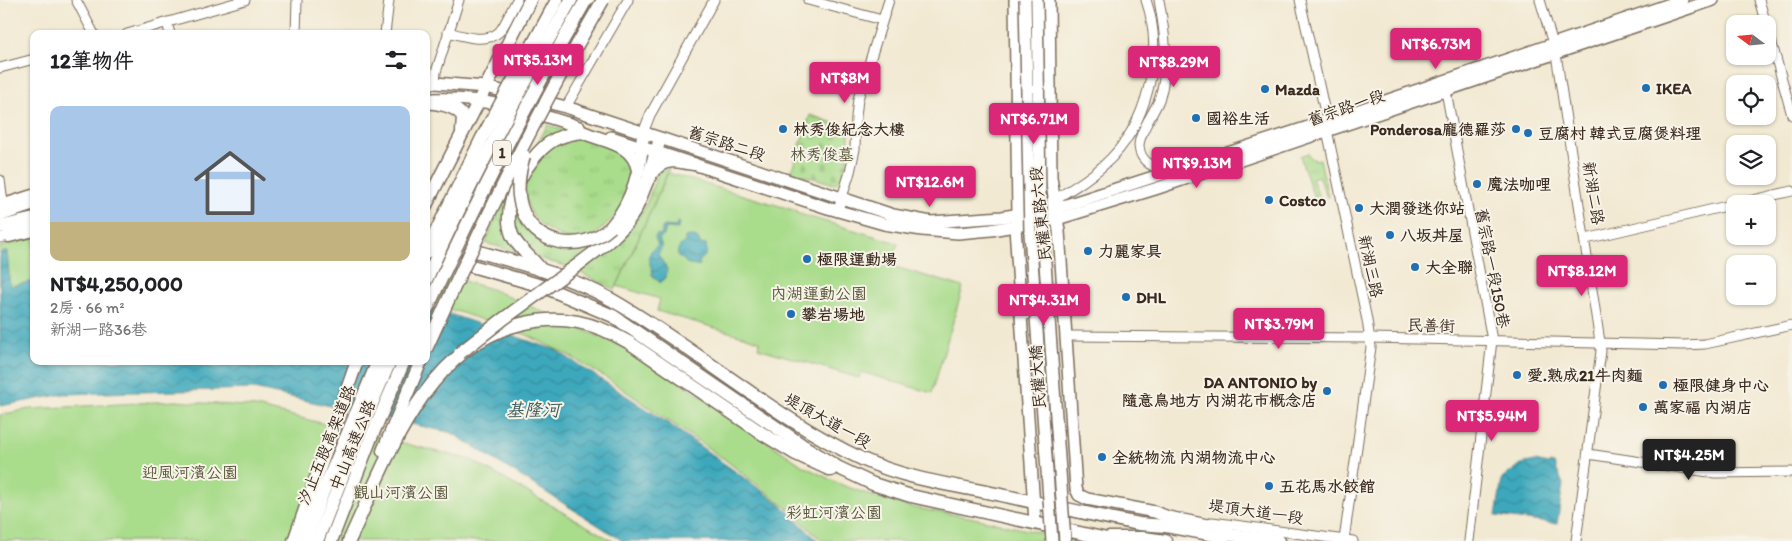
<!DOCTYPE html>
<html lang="zh-TW">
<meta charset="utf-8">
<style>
:root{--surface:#fff;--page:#f2f2f2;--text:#202124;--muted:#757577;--line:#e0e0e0;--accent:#db2777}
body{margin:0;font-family:Itim,"LXGW WenKai TC",sans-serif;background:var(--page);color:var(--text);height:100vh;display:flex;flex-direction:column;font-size:19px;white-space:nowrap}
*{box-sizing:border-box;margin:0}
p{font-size:16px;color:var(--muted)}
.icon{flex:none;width:28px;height:28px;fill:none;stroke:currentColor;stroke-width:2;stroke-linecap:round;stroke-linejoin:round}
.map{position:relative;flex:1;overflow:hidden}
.drawer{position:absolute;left:30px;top:30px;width:400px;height:335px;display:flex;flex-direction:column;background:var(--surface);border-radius:10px;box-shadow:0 1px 4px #0004}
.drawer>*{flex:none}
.needle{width:32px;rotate:286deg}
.fabs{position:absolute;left:1726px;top:15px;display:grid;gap:10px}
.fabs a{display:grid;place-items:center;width:50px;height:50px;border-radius:10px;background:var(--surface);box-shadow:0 1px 4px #0004;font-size:25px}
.price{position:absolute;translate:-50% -42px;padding:0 11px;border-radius:5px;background:var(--accent);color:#fff;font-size:16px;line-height:32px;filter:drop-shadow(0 1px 2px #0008)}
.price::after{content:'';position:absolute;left:50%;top:30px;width:15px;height:11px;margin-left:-8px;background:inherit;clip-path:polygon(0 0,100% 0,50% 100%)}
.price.active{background:#222;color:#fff}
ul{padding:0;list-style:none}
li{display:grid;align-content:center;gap:10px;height:265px;padding:0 20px}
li+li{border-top:1px solid var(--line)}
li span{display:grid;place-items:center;height:155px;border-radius:10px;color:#555}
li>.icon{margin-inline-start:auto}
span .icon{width:90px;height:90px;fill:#fffc;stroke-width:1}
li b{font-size:21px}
h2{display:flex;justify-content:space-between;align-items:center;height:60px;padding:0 20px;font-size:21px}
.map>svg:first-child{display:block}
</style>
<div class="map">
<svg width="1792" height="541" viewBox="0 0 1792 541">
<defs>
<pattern id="grass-tufts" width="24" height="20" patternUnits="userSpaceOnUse" patternTransform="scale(1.25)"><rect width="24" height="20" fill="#a9dc8b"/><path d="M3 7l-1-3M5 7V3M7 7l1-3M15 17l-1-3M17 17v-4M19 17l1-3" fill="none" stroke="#92bd78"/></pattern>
<pattern id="cemetery-stones" width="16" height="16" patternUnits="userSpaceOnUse" patternTransform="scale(1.25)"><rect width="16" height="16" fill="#a9dc8b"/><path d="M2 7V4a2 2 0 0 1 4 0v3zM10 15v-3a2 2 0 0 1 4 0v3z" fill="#92bd78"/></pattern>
<pattern id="water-waves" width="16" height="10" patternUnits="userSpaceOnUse" patternTransform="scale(1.25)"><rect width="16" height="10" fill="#3da8bc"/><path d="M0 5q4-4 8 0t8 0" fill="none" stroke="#348998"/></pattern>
</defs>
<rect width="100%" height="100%" fill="#f7f3e8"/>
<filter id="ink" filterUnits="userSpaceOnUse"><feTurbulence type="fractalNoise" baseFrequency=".02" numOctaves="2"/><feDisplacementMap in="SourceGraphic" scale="10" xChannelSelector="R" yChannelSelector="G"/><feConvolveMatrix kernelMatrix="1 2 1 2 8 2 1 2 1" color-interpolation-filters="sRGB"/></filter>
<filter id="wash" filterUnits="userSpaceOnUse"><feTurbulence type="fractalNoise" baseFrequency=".0096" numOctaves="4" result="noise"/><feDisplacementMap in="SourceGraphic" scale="20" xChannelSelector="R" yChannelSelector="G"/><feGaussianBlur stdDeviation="1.12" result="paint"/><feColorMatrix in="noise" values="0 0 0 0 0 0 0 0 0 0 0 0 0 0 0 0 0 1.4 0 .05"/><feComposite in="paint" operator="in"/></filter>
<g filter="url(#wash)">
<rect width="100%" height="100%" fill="#f2e9d2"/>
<g fill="url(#grass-tufts)" stroke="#728354">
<path d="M547,125L614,145L636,159L625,206L593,237C583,237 570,239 562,236C529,225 518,197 529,164C533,151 541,138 547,125Z"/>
<path d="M1308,153C1310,158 1314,161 1320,159L1328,197H1327L1318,176L1312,178L1321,203L1316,204L1300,156Z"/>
<path d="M670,167L615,290L579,272L627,234L646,205L658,172Z"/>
<path d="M516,174L522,208L544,236L606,242L569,267L485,243Z"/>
</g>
<path fill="url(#cemetery-stones)" stroke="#728354" d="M810,115L849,128C849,142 849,176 835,184L791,172Z"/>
<g fill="#a9dc8b" stroke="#728354">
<path d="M668,173L797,211L796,213L898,243L892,266L963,287L932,393L861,372L859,378L758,348L760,341L657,311L660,299L617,286Z"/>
<path d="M34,237V281L0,290V247Z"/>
<path d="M426,270L491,289L641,355L803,466L842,485L873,496L915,508L969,517L1077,541H822L786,507L724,459L608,379L568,355L527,335L426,301Z"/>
<path d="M176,401L256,407L471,460L613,541H0V415L29,409Z"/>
</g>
<g fill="url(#water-waves)" stroke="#3c696d">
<path d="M677,222H679L678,229L666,228L664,236L659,238L662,247L658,254L667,269L666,278L660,283L651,274L653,273L648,258L651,251L658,245L655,238L656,235L662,234V228L664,226L676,227Z"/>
<path d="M689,236L697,238L702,245L706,244C708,252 706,257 699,261L700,265C692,267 687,265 682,258H679C676,251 678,246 685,242V237Z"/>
<path d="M7,251L10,286L34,281V361H426V306L556,350L668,423L779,503L818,541H623L452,433L254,389L64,394L0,406V253Z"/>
<path d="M1535,461L1548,464L1549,463L1554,464L1563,484L1557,524L1496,516L1502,479L1521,464Z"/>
</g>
</g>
<g filter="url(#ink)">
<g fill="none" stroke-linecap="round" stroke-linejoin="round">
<defs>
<g id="minor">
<path d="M76,0L94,34"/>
<path d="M808,0L882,20"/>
<path d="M1159,0C1165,33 1170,67 1159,100C1154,113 1139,132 1139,146C1140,163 1155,168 1169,172"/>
<path d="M1300,0L1327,121V130L1367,320L1371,347L1344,540"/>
<path d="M1540,0L1556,54L1600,342L1601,351L1576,541"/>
<path d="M1759,0L1766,24"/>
<path d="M167,22L170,34"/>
<path d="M1768,30L1792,115"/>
<path d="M448,32C463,36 486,44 499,32C505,26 512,8 517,0"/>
<path d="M127,34L245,0"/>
<path d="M296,34L297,0"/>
<path d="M385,34L389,0"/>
<path d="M0,68L34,59"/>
<path d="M435,83L436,72L459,0"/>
<path d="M1446,91L1492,340L1469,541"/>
<path d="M566,107L628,0"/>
<path d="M643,133L650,115L714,0"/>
<path d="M0,180L4,209"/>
<path d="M1736,204L1792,191"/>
<path d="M838,210L850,172L855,149L856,117L858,99L889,0"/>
<path d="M1037,210C1060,196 1084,183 1104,165C1147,127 1165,55 1146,0"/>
<path d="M0,238L9,236L7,230"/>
<path d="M1586,239L1735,204"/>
<path d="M1021,315L1065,313"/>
<path d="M1067,336L1370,338L1683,345L1705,344L1792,325"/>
<path d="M1588,454L1715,473L1792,472"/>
<path d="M1212,522L1353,541"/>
</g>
<g id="major">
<path d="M1015,0L1018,215L1015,227L1035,522"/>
<path d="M1049,0L1051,177L1059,231L1076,489L1079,495L1087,499L1155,512L1168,517L1217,527L1231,535"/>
<path d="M426,83H435L486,87L566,107L893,215L931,222L1002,217L1057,208L1327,121L1682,0"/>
<path d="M431,99C482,96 531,111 579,127"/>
<path d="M611,137L828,208L884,224L922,230L958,233L991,230L1057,219L1155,189L1713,0"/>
<path d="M3,205L34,195"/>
</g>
<g id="highway">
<path d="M426,102C439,104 456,105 463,117L462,131"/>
<path d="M570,124C590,143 631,136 638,170"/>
<path d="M649,174L660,139"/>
<path d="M426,205L530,0"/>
<path d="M0,215L34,204"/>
<path d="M0,227L34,219"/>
<path d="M611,227C634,200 641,168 643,133"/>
<path d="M9,236L34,230"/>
<path d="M447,243C502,259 561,271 612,300C698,349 772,417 862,459C901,477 945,484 987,492C1038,503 1088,514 1139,524L1166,526L1215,535H1231L1279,541"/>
<path d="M426,253L542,286L613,316L802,445L839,468L873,484L911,496L1116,541"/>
<path d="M579,264C600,248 620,235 634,212C643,197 645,175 660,165C670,158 683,163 694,164"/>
<path d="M541,270C532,257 518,249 512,235C500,205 527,157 552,141C561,135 571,134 581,132"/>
<path d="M383,451L421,361"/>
<path d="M1109,538H1144L1165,541"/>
<path d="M294,541L357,361"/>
<path d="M305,541L323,492L378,361"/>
<path d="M317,541L357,439L390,361"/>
<path d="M331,541L370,440L404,361"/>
<path d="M349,541C387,460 424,347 521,324C562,314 594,322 630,343L763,434L796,454L831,470"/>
</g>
</defs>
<use href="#minor" stroke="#7b6d5d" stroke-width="11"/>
<use href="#major" stroke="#7b6d5d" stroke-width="14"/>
<use href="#highway" stroke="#7b6d5d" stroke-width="15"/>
<use href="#minor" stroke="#fff" stroke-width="9"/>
<use href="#major" stroke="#fff" stroke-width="11"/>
<use href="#highway" stroke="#fff" stroke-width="12"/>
<defs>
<g id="major-bridge">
<path d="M1025,0L1030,233L1052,541"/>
<path d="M1037,0L1040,194L1065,541"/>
</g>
<g id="highway-bridge">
<path d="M524,156C519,172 516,189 521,206C533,247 581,254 611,227"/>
<path d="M426,252L482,138L557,0"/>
<path d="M426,280C469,184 519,91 571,0"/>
<path d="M426,311C475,205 527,101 586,0"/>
<path d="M426,349C479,230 537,112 603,0"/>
<path d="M460,353L502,320L579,264"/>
</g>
</defs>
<use href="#major-bridge" stroke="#7b6d5d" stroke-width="14" stroke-linecap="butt"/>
<use href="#highway-bridge" stroke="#7b6d5d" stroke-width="15" stroke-linecap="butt"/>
<use href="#major-bridge" stroke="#fff" stroke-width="11"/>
<use href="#highway-bridge" stroke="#fff" stroke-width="12"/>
</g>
</g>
<g fill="#1f6fb2" stroke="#f7f3e8" stroke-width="2">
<circle cx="1646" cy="88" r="5"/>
<circle cx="1265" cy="89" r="5"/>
<circle cx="1196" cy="118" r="5"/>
<circle cx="783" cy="129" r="5"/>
<circle cx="1516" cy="129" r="5"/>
<circle cx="1528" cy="133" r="5"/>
<circle cx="1477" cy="184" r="5"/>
<circle cx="1269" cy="200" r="5"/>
<circle cx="1359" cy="208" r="5"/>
<circle cx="1390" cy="235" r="5"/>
<circle cx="1088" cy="251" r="5"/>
<circle cx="807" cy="259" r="5"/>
<circle cx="1415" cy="267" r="5"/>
<circle cx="1126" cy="297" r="5"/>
<circle cx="791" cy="314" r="5"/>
<circle cx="1517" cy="375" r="5"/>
<circle cx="1663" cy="385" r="5"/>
<circle cx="1327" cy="391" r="5"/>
<circle cx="1643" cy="407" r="5"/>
<circle cx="1102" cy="457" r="5"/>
<circle cx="1269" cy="486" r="5"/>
</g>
<g text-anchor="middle" stroke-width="4" stroke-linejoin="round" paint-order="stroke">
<rect fill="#f7f3e8" stroke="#73665b" stroke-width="1" x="493" y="140.5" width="18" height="25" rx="4"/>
<g font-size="15" font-weight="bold" fill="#3b2a1e">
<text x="502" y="158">1</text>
</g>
<g font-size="16" font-weight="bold" fill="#3b2a1e" stroke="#f7f3e8" text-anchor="start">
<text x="1656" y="94">IKEA</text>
<text x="1275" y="95">Mazda</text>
<text x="1206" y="124">國裕生活</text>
<text x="793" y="135">林秀俊紀念大樓</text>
<text x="1506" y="135" text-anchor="end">Ponderosa龐德羅莎</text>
<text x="1538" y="139">豆腐村 韓式豆腐煲料理</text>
<text x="1487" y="190">魔法咖哩</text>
<text x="1279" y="206">Costco</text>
<text x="1369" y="214">大潤發迷你站</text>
<text x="1400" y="241">八坂丼屋</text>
<text x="1098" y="257">力麗家具</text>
<text x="817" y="265">極限運動場</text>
<text x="1425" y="273">大全聯</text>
<text x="1136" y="303">DHL</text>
<text x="801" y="320">攀岩場地</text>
<text x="1527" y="381">愛.熟成21牛肉麵</text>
<text x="1317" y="388" text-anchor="end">DA ANTONIO by<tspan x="1317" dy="18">隨意鳥地方 內湖花市概念店</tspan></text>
<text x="1673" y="391">極限健身中心</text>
<text x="1653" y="413">萬家福 內湖店</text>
<text x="1112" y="463">全統物流 內湖物流中心</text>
<text x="1279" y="492">五花馬水餃館</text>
</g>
<g font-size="16" fill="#3b2a1e" stroke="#f7f3e8">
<text transform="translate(1346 107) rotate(-19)" y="6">舊宗路一段</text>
<text transform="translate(727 143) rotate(18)" y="6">舊宗路二段</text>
<text transform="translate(1594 193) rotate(81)" y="6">新湖二路</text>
<text transform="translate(1040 214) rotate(-96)" y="6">民權東路六段</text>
<text transform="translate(1371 266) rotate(78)" y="6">新湖三路</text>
<text transform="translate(1493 268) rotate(79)" y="6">舊宗路一段150巷</text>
<text transform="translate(1431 325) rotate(1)" y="6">民善街</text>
<text transform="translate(1037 377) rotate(-94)" y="6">民權大橋</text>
<text transform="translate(828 420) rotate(29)" y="6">堤頂大道一段</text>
<text transform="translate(326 445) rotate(-68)" y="6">汐止五股高架道路</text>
<text transform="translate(352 445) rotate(-68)" y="6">中山高速公路</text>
<text transform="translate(1256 511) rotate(8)" y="6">堤頂大道一段</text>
</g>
<g font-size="16" fill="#565639" stroke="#f7f3e8">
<text x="822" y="160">林秀俊墓</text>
<text x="819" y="299">內湖運動公園</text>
<text x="190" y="478">迎風河濱公園</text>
<text x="401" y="498">觀山河濱公園</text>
<text x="834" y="518">彩虹河濱公園</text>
</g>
<g font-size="18" font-style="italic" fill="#3c5c5d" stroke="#f7f3e8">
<text x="533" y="416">基隆河</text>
</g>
</g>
</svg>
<div class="fabs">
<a><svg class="needle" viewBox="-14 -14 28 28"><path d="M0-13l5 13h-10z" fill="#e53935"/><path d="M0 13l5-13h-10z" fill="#757577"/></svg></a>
<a><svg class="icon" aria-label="locate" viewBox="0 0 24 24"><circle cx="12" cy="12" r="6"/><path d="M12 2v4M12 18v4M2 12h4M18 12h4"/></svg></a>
<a><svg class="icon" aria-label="layers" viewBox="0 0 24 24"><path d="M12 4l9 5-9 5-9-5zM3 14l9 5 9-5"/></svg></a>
<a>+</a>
<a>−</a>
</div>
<b class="price" style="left:1436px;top:70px">NT$6.73M</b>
<b class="price" style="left:538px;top:86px">NT$5.13M</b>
<b class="price" style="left:1174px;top:88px">NT$8.29M</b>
<b class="price" style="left:845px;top:104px">NT$8M</b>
<b class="price" style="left:1034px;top:145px">NT$6.71M</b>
<b class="price" style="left:1197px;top:189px">NT$9.13M</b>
<b class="price" style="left:930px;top:208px">NT$12.6M</b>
<b class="price" style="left:1582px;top:297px">NT$8.12M</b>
<b class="price" style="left:1044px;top:326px">NT$4.31M</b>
<b class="price" style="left:1279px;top:350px">NT$3.79M</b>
<b class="price" style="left:1492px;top:442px">NT$5.94M</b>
<b class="price active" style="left:1689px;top:481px">NT$4.25M</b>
<section class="drawer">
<h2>12筆物件<svg class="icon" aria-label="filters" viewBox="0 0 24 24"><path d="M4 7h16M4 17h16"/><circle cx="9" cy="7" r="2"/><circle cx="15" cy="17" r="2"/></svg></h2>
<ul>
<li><span style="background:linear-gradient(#a9c7e8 75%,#c2b280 0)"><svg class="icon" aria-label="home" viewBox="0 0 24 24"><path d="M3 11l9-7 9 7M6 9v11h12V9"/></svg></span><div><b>NT$4,250,000</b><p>2房 · 66 m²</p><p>新湖一路36巷</p></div></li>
</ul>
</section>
</div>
